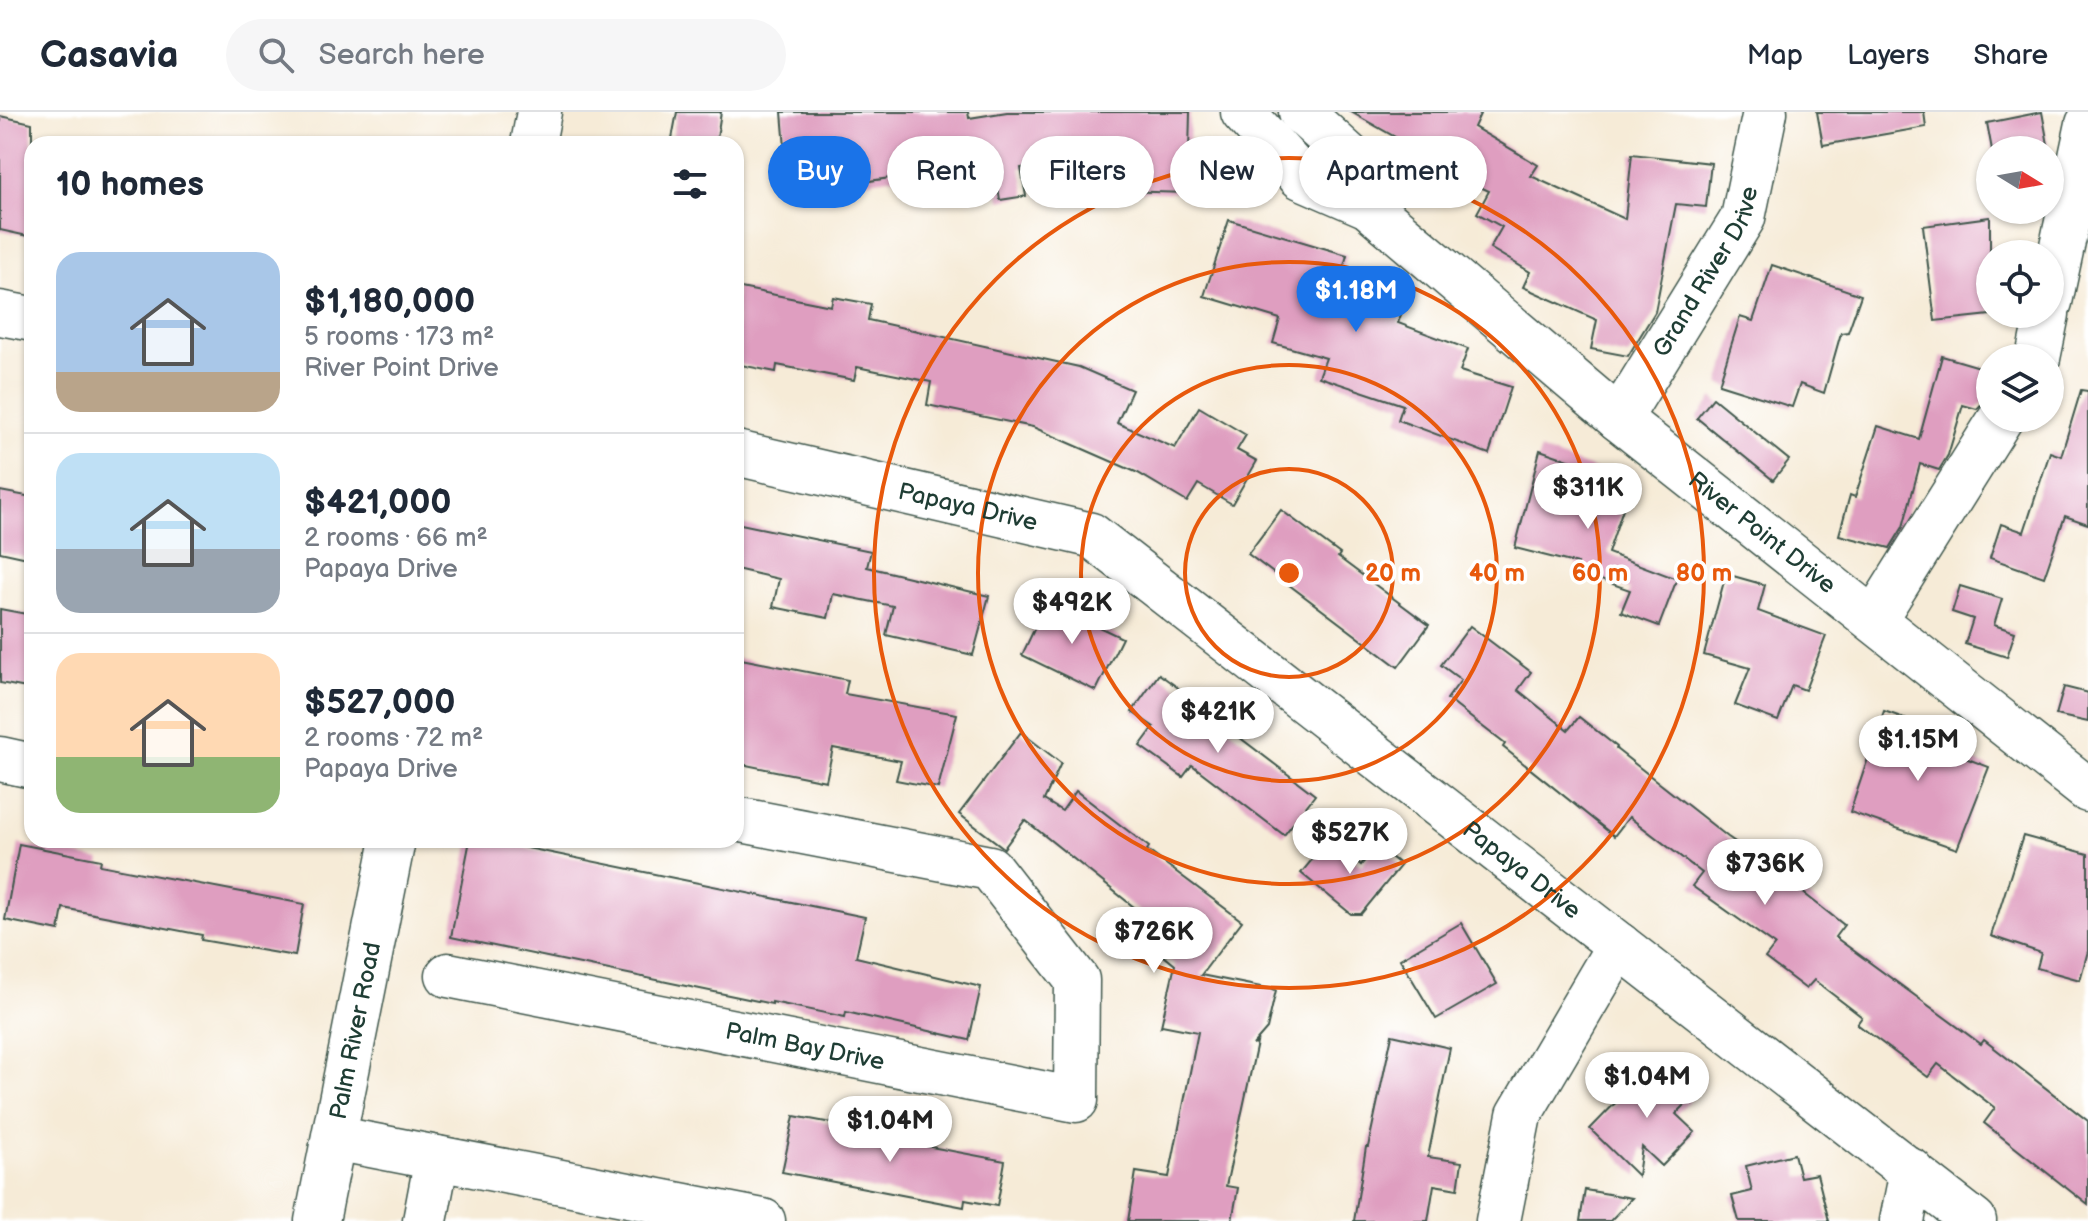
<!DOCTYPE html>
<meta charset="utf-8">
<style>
:root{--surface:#fff;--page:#f6f6f7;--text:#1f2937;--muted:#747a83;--line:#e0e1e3;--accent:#1a73e8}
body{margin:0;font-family:"Balsamiq Sans",sans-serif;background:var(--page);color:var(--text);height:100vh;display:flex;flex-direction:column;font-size:30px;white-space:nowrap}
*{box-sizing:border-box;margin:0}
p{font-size:26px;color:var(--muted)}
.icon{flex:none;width:44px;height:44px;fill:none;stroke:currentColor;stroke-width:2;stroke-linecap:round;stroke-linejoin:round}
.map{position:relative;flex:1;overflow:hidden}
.details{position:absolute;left:24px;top:24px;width:720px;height:712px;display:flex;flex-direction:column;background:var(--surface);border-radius:24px;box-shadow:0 2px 6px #0004}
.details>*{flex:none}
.top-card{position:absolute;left:768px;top:24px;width:760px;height:72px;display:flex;gap:16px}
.needle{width:52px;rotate:101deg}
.fabs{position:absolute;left:1976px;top:24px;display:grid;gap:16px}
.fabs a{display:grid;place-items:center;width:88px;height:88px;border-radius:50%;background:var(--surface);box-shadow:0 2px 6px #0004;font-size:40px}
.price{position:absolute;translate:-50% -68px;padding:0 18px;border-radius:28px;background:#fff;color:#222;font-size:26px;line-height:52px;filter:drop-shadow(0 2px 4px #0008)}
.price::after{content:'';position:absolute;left:50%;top:48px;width:24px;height:18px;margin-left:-12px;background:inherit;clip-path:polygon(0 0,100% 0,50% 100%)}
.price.active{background:var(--accent);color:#fff}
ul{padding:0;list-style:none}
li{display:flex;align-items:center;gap:24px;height:200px;padding:0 32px}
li+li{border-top:2px solid var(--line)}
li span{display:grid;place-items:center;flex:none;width:224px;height:160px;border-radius:24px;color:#555}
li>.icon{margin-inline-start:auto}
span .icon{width:96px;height:96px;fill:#fffc;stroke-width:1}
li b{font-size:34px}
h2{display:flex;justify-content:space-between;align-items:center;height:96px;padding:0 32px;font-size:34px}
.tag{padding:0 28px;border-radius:36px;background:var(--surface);box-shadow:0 2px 6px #0004;font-size:28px;line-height:72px}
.tag.active{background:var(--accent);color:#fff}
header{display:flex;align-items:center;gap:48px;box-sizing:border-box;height:112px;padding:0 40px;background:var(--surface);border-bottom:2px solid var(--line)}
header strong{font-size:38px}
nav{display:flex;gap:44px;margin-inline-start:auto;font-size:28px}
.search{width:560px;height:72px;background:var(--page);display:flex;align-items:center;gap:20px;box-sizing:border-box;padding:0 28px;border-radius:44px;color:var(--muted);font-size:30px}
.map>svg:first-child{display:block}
</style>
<header>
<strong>Casavia</strong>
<div class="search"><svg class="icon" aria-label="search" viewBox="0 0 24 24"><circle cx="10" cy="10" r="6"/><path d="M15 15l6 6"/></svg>Search here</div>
<nav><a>Map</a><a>Layers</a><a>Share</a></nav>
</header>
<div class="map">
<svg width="2088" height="1109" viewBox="0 0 2088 1109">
<rect width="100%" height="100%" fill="#fff"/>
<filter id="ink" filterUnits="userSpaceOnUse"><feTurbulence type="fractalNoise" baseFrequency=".0125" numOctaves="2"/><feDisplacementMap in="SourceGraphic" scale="16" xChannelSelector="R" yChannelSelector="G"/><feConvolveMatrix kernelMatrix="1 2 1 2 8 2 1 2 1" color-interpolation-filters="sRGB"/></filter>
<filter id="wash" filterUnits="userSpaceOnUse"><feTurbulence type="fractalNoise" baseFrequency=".006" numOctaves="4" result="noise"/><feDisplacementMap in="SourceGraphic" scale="32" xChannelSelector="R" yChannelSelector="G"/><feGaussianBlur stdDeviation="1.8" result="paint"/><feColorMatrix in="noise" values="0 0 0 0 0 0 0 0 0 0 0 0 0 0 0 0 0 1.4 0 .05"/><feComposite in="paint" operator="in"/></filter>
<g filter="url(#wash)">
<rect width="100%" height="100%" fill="#f6ebd7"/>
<g id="blocks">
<g fill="#df9ec0">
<path d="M677,0H721L716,32H671Z"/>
<path d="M782,0H968L969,6L1007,0H1190L1188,81L1084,78L1081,46L1021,56L1026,84L1000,88L994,51L862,70L859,53L787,60Z"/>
<path d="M1351,0H1481L1474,15L1538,53L1531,64L1625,107L1632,42L1711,51L1706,95L1676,92L1655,200L1628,244L1591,237L1597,208L1523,175L1530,160L1490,136L1502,115L1477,101L1489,79L1398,37L1402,29Z"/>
<path d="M1817,0H1924L1926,15L1823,33Z"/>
<path d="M2042,0L2049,38H1992L1987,11Z"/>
<path d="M0,4L32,11V125L0,118Z"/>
<path d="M1990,105V203L1935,209L1923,114Z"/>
<path d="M1229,108L1347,143L1339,172L1404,194L1398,211L1468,237L1460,259L1511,275L1489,342L1398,308L1403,293L1319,265L1326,246L1273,231L1280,207L1204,184Z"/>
<path d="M1772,153L1861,183L1848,220L1841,221L1824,281L1800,272L1792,295L1719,272L1740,205L1753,209Z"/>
<path d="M736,175L831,194L833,185L871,192L868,208L1079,255L1132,278L1117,311L1175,336L1199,295L1246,323L1237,338L1257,349L1232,392L1198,372L1187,390L1138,361L1033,315L927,293L931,270L857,255L854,268L777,253L776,260L736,252Z"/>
<path d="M1942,244L1990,258V272L1986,287L1977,297L1963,293L1948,343L1939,358L1920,352L1903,415L1890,436L1839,423L1850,383L1855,385L1878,314L1919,327Z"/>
<path d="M2081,278L2088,279V412L2065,404L2044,465L1990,446L2001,412L2024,420L2050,340L2061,344Z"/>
<path d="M1713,286L1789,348L1773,368L1697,306Z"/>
<path d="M1540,338L1632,370L1608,441L1677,467L1659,514L1621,500L1630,478L1575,459L1578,452L1515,436Z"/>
<path d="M0,379L32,385V447L0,440Z"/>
<path d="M1281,398L1340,442L1338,445L1429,513L1398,555L1248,442Z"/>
<path d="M736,411L871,439L867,455L989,484L973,543L886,523L893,494L833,482L828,506L773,495L779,467L736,457Z"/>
<path d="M1726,462L1765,473L1758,499L1826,524L1805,578L1792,573L1778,609L1735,593L1750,556L1704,543Z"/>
<path d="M1960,474L2002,487L1994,513L2015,520L2007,545L1965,532L1973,507L1952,500Z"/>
<path d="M1047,490L1122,526L1096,579L1022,543Z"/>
<path d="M0,497L32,503V577L0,571Z"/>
<path d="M1470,514L1531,560L1518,578L1568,618L1579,605L1617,635L1616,637L1728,725L1794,770L1792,772L1844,813L1835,825L1981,932L1984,928L2088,1009V1093L1984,1011L1995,996L1938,952L1928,965L1857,912L1862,905L1814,868L1806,877L1765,846L1775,833L1692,774L1702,761L1629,705L1614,724L1503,635L1505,632L1447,587L1461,568L1441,553Z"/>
<path d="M736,546L848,568L845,582L957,602L938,676L896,668L901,649L833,636L826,669L736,651Z"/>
<path d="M1159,562L1224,609L1222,612L1315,683L1284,723L1192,653L1183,665L1140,634L1154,615L1132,600Z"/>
<path d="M2064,575L2088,581V610L2056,603Z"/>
<path d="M1884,599L1944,620L1939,636L1989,655L1957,737L1850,700Z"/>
<path d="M1021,620L1061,651L1044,688L1062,699L1076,679L1149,735L1147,738L1242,809L1201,863L1276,878L1267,917L1253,933L1257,931L1226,1074L1238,1076L1232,1109H1128L1136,1060L1169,1065L1198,920L1162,913L1161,914L1175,853L1148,831L1160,816L1025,708L1004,736L959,702Z"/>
<path d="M2023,724L2088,742V839L2080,868L2037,856L2041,841L1991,824Z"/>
<path d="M1329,727L1361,753L1377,734L1401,753L1361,802H1351L1301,761Z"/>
<path d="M470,728H488L865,805L856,845L981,875L969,928L846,900L845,905L772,890V892L451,825Z"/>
<path d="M19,732L101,748L100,753L304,792L295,844L201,828L202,823L63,796L59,819L5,808Z"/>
<path d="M1461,811L1497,872L1436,907L1400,847Z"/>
<path d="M1392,923L1450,936L1428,1045L1462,1050L1458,1077L1434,1073L1428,1109H1354L1366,1035H1368Z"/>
<path d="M1656,949L1693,985L1676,1002L1695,1020L1662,1054L1642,1035L1638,1064L1590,1017Z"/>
<path d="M794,1004L896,1023L894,1028L1005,1049L997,1094L965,1088L964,1095L782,1060Z"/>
<path d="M1794,1042L1800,1065L1817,1062L1829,1109H1739L1732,1084L1752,1079L1746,1054Z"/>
<path d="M1585,1078L1632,1086L1610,1109H1580Z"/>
</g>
</g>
</g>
<g filter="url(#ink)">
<use href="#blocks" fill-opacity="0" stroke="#3f574c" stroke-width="2"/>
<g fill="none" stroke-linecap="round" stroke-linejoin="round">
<defs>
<g id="minor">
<path id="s1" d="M1243,0L1301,65L1368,94L1619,307L2088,678"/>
<path d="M1301,0L1358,52L1368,94"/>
<path d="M533,32L539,0"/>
<path d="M2050,190L2088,12"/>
<path d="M0,201L32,207"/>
<path d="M2038,246L2047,202"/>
<path id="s2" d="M1619,307L1743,106L1765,0"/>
<path id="s3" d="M736,341L1091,423L1974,1109"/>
<path d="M1874,508L2001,306"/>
<path d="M0,647L32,654"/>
<path id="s4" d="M448,863L1076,988L1077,868L990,756L736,707"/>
<path d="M334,1026L763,1109"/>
<path id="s5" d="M317,1109L393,728"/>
<path d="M425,1109L437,1046"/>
<path d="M1498,1109L1519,1003L1619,833"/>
<path d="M1902,1109L1912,1059"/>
</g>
</defs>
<use href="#minor" stroke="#3f574c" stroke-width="47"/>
<use href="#minor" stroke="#fff" stroke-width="44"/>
</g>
</g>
<g fill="none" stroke="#e8590c" stroke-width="4">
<circle cx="1289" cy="461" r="104"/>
<circle cx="1289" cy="461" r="208"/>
<circle cx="1289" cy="461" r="311"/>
<circle cx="1289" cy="461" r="415"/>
</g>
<g text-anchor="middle" stroke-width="7" stroke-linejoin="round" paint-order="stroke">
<g font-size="24" fill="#1f3d34" stroke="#fff">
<text dy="8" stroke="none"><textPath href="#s2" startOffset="172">Grand River Drive</textPath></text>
<text dy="8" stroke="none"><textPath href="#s3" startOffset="238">Papaya Drive</textPath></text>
<text dy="8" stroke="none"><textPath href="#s1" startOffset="672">River Point Drive</textPath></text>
<text dy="8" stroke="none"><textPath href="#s3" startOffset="910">Papaya Drive</textPath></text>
<text dy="8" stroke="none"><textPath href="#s5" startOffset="194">Palm River Road</textPath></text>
<text dy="8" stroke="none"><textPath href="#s4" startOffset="364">Palm Bay Drive</textPath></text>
</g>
</g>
<circle cx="1289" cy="461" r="12" fill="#e8590c" stroke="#fff" stroke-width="4"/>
<g font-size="24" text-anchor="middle" font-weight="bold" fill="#e8590c" stroke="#fff" stroke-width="7" stroke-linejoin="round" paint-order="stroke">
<text x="1393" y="469">20 m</text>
<text x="1497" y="469">40 m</text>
<text x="1600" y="469">60 m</text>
<text x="1704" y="469">80 m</text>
</g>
</svg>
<div class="fabs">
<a><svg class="needle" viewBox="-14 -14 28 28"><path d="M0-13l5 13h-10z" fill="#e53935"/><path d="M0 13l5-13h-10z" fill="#747a83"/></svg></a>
<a><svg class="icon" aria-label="locate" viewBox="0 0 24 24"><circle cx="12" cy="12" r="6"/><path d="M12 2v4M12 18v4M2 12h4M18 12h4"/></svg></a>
<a><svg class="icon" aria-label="layers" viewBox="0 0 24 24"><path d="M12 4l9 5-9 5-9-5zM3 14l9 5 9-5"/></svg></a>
</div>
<b class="price active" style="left:1356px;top:222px">$1.18M</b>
<b class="price" style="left:1588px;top:419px">$311K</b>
<b class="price" style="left:1072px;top:534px">$492K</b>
<b class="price" style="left:1218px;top:643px">$421K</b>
<b class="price" style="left:1918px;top:671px">$1.15M</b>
<b class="price" style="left:1350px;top:764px">$527K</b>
<b class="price" style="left:1765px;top:795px">$736K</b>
<b class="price" style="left:1154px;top:863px">$726K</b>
<b class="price" style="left:1647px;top:1008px">$1.04M</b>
<b class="price" style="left:890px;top:1052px">$1.04M</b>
<div class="top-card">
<a class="tag active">Buy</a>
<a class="tag">Rent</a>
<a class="tag">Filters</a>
<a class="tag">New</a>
<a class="tag">Apartment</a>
</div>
<section class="details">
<h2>10 homes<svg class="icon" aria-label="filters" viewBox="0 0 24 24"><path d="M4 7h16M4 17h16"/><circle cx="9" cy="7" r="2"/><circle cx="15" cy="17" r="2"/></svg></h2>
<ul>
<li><span style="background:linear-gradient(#a9c7e8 75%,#b9a48a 0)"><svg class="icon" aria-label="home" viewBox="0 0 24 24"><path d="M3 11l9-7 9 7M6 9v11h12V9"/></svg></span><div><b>$1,180,000</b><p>5 rooms · 173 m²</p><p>River Point Drive</p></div></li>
<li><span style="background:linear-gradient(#bfe0f5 60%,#9aa5b1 0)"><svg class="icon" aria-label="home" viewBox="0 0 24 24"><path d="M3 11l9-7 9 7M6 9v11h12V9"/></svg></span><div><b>$421,000</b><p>2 rooms · 66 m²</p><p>Papaya Drive</p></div></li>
<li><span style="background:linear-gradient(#ffd9b3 65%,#8fb573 0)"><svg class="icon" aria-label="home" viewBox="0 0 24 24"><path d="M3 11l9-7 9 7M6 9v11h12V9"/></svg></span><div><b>$527,000</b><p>2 rooms · 72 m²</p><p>Papaya Drive</p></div></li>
</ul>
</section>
</div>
